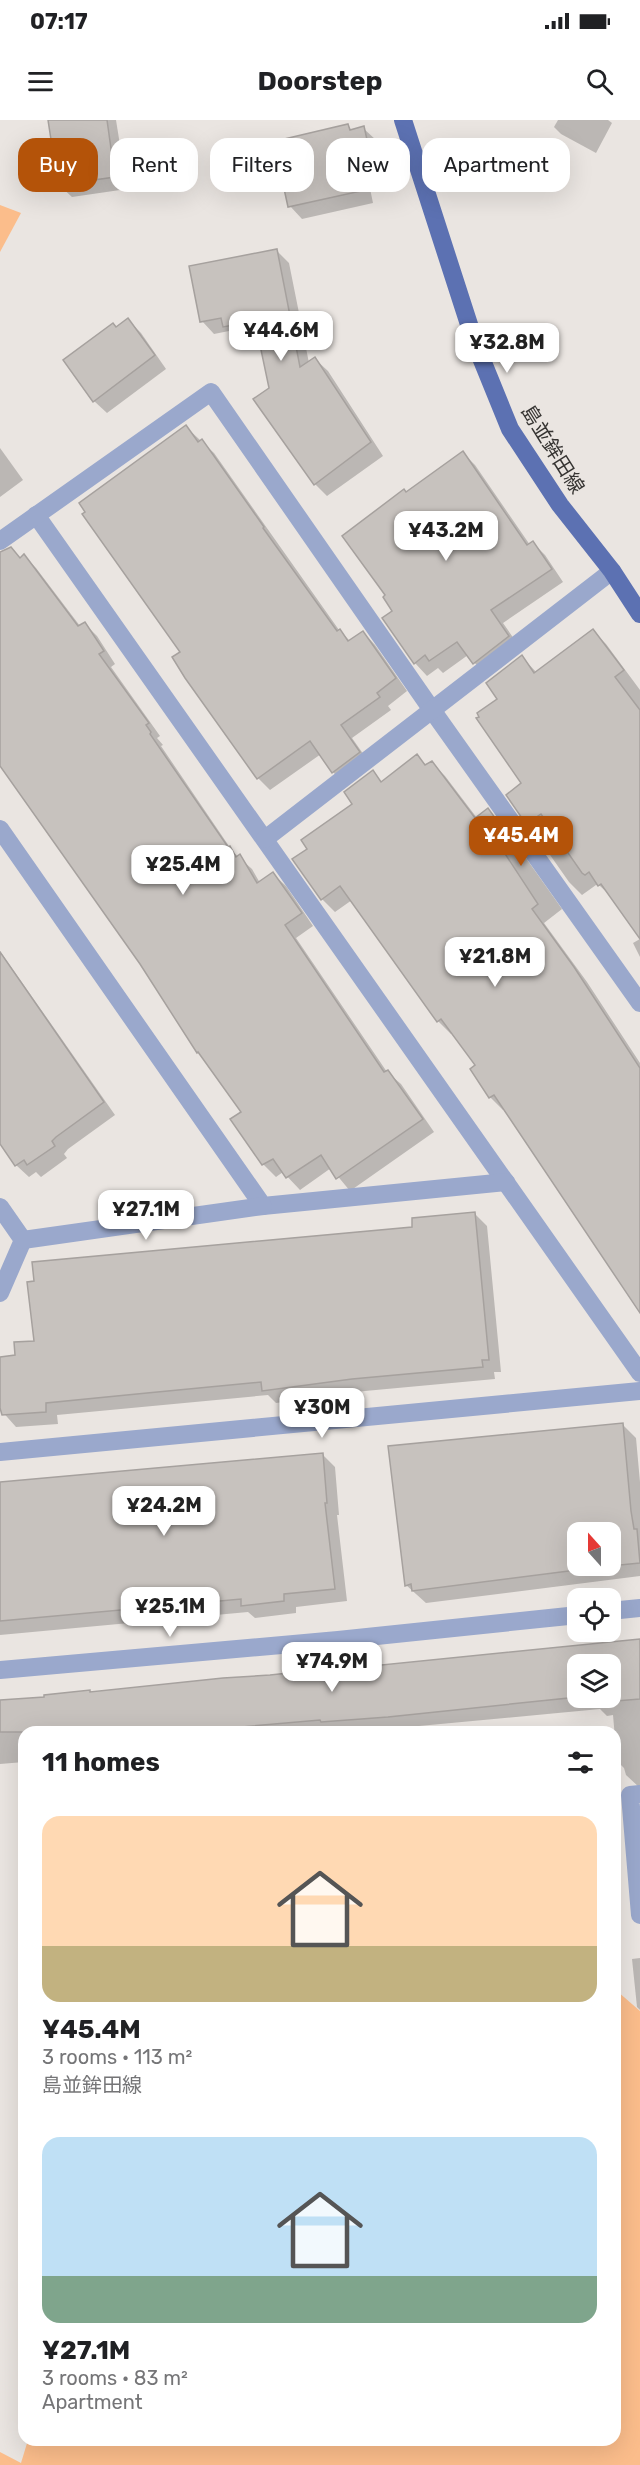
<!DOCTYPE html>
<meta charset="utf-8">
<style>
:root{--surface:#fff;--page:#f6f6f6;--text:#202124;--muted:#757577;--accent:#b45309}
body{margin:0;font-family:Rubik,"Noto Sans JP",sans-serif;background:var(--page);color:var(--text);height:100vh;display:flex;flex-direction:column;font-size:22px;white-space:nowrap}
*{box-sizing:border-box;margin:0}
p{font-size:20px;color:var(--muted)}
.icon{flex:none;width:33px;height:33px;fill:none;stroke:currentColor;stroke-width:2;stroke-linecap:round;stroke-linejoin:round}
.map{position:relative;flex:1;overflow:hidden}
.drawer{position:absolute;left:18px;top:1606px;width:603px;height:720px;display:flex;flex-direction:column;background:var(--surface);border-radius:18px;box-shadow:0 6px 24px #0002}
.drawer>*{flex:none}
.top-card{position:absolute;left:18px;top:18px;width:604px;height:54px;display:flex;gap:12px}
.needle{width:39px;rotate:339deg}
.buttons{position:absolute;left:567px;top:1402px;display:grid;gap:12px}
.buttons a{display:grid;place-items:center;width:54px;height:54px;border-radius:12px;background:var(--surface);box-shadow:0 6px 24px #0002;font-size:30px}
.price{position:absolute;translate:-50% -51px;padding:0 14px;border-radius:12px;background:#fff;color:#222;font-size:20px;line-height:39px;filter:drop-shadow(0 2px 3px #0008)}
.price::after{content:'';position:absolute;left:50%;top:36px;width:18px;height:14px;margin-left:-9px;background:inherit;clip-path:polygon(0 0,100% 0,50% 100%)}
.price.current{background:var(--accent);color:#fff}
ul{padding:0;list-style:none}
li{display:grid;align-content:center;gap:12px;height:318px;padding:0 24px}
li span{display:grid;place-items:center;height:186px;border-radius:18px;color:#555}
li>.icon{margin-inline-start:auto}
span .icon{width:108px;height:108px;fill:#fffc;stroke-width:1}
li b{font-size:26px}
h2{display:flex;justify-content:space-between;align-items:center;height:72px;padding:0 24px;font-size:26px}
.tag{padding:0 21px;border-radius:18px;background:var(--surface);box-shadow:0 6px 24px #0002;font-size:21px;line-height:54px}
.tag.current{background:var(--accent);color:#fff}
.status{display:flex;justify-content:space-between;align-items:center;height:42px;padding:0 30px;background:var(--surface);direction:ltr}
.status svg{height:16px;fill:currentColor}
header{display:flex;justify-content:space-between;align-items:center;height:78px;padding:0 24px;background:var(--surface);font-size:27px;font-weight:700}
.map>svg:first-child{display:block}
</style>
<div class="status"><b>07:17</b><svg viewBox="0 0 49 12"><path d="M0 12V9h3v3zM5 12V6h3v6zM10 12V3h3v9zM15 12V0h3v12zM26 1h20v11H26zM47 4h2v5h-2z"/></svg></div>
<header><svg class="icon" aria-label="menu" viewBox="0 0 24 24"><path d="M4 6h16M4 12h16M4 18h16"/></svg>Doorstep<svg class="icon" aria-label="search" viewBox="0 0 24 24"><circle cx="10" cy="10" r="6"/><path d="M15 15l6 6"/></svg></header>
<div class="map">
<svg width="640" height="2345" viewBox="0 0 640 2345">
<rect width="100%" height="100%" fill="#eae5e1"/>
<g fill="#fbbd8b">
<path d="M0,85L21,93L0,132Z"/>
<path d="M615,1864L617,1871L640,1891V2345H0V2332L21,2343L28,2320H615Z"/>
</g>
<g fill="#0003" fill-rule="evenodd">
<path d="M49,0H116L127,69L72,77L59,65Z"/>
<path d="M558,0H608L612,3L596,33L561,14L554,7Z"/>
<path d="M347,6L352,10L363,8L376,20L382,51L367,54L373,83L302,99L290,86Z"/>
<path d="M277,131L289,143L309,243L315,239L328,251L383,336L327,376L315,364L271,269L259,215L237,219L229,211L214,214L202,201Z"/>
<path d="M128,200L141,213L166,249L107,293L94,281L117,209Z"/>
<path d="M186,307L214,333L339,510L350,521L363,512L375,525L407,571L388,586L391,590L352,618L371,645L345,665L333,652L321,634L270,670L258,658L182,533Z"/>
<path d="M0,328L23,360L0,377Z"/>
<path d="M463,333L475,345L530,425L533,423L545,435L563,462L503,503L521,529L486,556L468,535L443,553L438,548L427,556L415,543L394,491L407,374Z"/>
<path d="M24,436L36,448L80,506L85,504L97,516L115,544L111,547L160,616L157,618L163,625L161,626L233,732L252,749L260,763L273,754L286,766L313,806L296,818L387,952L401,964L434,1012L350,1071L331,1048L300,1070L283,1052L276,1057L263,1044L232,1000L243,992L0,642V439H20Z"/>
<path d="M593,511L606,524L640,570V816L613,778L600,766L596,765L582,775L569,762L508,675L523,664L499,579L522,537L537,553Z"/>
<path d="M417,636L427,646L432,643L445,656L477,698L488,690L501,703L562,789L544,803L587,862L640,943V1190L506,989L503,990L490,977L477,946L452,913L451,914L438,901L352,780L335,792L322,779L309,729L354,685L372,652L382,662Z"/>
<path d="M640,819V837L633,823Z"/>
<path d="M0,831L115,995L68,1029L64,1034L67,1038L41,1057L36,1052L29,1057L16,1045L0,1021Z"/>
<path d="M475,1094L487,1106L501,1252H494L495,1259L365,1271L276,1283L268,1275L57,1295L58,1304L16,1307L0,1289V1238L17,1237L36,1222L414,1109Z"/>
<path d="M623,1305L636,1318L640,1362V1456L426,1483L406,1465L390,1327ZM578,1413H610V1446H578Z"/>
<path d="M322,1334L335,1347L339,1395H337L347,1481L296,1487V1493L255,1498L248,1492L0,1515V1363Z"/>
<path d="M640,1521V1668L626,1655L624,1648L617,1641L613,1595L607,1596L600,1589L355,1612H24V1642L0,1644V1581ZM578,1545H610V1578H578Z"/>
<path d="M640,1838V1890L637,1887L632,1839Z"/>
</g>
<g fill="#c7c2be" stroke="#a6a19e" stroke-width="1.5">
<path d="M48,0H107L115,57L58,65Z"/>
<path d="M348,4L350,10L364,6L371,38L355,42L361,71L288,87L275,27L286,25L284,19Z"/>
<path d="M277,129L300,247L315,237L371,322L314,365L253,279L269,268L255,201L223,207L221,198L200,202L189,146Z"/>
<path d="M128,198L155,235L93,282L63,240L113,203L116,207Z"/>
<path d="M186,305L198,322L202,319L264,407L263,408L337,511L340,509L348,521L363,511L396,558L377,573L380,577L341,605L360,632L332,653L310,621L257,659L185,558L172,537L180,532L82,394L85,392L79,383Z"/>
<path d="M463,331L527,425L533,421L552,449L491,490L509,516L473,544L457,522L429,541L425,535L414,544L382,498L392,491L383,477L385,475L342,416L404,369L406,372Z"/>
<path d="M11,427L20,438L24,434L78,506L85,502L104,531L99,534L149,603L146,605L151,612L150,614L228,727L230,726L236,737L240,734L257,763L273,752L302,793L285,805L384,952L388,950L423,999L336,1059L321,1035L286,1058L273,1039L262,1045L230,999L241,992L198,932L197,933L140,844L0,646V432Z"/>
<path d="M593,509L624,550L615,557L640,590V819L601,764L598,766L589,752L585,755L582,753L541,694L526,704L506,675L521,663L476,598L479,597L477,593L497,579L486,563L522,535L534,553Z"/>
<path d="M417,634L425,645L432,641L475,698L488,688L508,716L498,723L538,784L532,789L574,847L640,948V1193L494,975L489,978L470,949L475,945L441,899L437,902L340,766L321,780L292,739L307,729L301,720L352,684L344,672L373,650L381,662Z"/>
<path d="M0,832L104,982L56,1017L52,1021L55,1026L27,1045L24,1040L15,1046L0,1024Z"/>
<path d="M475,1092L489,1240H482L483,1247L352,1259L262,1271L261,1262L147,1273L46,1283V1292L2,1295L0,1288V1237L15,1235L14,1222L34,1221L27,1162L34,1161L32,1142L412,1107V1098Z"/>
<path d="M623,1303L631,1391L634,1409H637L640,1443L610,1446V1413H578V1446H608L412,1471L411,1464L405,1466L388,1326Z"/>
<path d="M323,1333L327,1383H325L335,1469L284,1474V1481L241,1486V1479L0,1501V1362Z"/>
<path d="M640,1519V1579L592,1583V1578H610V1545H578V1577L388,1597L321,1602L320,1600L185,1612H0V1580L44,1577V1575L90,1570V1572L223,1558L270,1555L362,1545V1547Z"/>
</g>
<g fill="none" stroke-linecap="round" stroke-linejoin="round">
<g stroke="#9aa8cc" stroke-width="18">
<path d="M36,395L640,1253"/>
<path d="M0,421L211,272L432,590L640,883"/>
<path d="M0,709L263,1086L506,1062"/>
<path d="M265,719L612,451"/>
<path d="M0,1087L23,1120L0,1173"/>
<path d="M23,1120L263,1086"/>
<path d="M0,1332L640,1271"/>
<path d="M610,1491L640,1488"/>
<path d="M0,1550L338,1520L578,1495"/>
<path d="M640,1674L630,1675L640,1795"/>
</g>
<path stroke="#5c71b2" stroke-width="18" d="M403,0L475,223L510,309L560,385L612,451L640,494"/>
</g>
<g text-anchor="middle" stroke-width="6" stroke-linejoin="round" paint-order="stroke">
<g font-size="20" fill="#363432" stroke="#eae5e1">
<text transform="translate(553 329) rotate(58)" y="7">島並鉾田線</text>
</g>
</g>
</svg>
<div class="buttons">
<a><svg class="needle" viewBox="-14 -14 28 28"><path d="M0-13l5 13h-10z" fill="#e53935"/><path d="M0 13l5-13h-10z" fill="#757577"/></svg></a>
<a><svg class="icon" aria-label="locate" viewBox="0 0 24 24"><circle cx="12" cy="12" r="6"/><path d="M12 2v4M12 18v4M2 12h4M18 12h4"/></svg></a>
<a><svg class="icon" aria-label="layers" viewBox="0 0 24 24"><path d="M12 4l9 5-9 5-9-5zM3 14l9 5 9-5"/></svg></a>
</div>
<b class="price" style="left:281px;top:242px">¥44.6M</b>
<b class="price" style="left:507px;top:254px">¥32.8M</b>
<b class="price" style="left:446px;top:442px">¥43.2M</b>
<b class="price current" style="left:521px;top:747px">¥45.4M</b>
<b class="price" style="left:183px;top:776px">¥25.4M</b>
<b class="price" style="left:495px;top:868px">¥21.8M</b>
<b class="price" style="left:146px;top:1121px">¥27.1M</b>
<b class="price" style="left:322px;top:1319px">¥30M</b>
<b class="price" style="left:164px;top:1417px">¥24.2M</b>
<b class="price" style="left:170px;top:1518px">¥25.1M</b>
<b class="price" style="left:332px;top:1573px">¥74.9M</b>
<div class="top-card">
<a class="tag current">Buy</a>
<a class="tag">Rent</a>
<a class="tag">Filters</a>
<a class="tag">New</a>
<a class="tag">Apartment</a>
</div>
<section class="drawer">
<h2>11 homes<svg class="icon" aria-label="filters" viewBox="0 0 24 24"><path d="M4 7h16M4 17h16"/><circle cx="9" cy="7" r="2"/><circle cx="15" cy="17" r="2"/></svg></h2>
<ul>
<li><span style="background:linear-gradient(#ffd9b3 70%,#c2b280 0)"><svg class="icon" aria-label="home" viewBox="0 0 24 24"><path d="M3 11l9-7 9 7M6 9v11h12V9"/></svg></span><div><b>¥45.4M</b><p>3 rooms · 113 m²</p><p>島並鉾田線</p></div></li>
<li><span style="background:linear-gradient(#bfe0f5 75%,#7fa58c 0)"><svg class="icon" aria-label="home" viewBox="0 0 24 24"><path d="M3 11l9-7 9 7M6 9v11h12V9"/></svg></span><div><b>¥27.1M</b><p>3 rooms · 83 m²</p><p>Apartment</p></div></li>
</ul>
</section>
</div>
